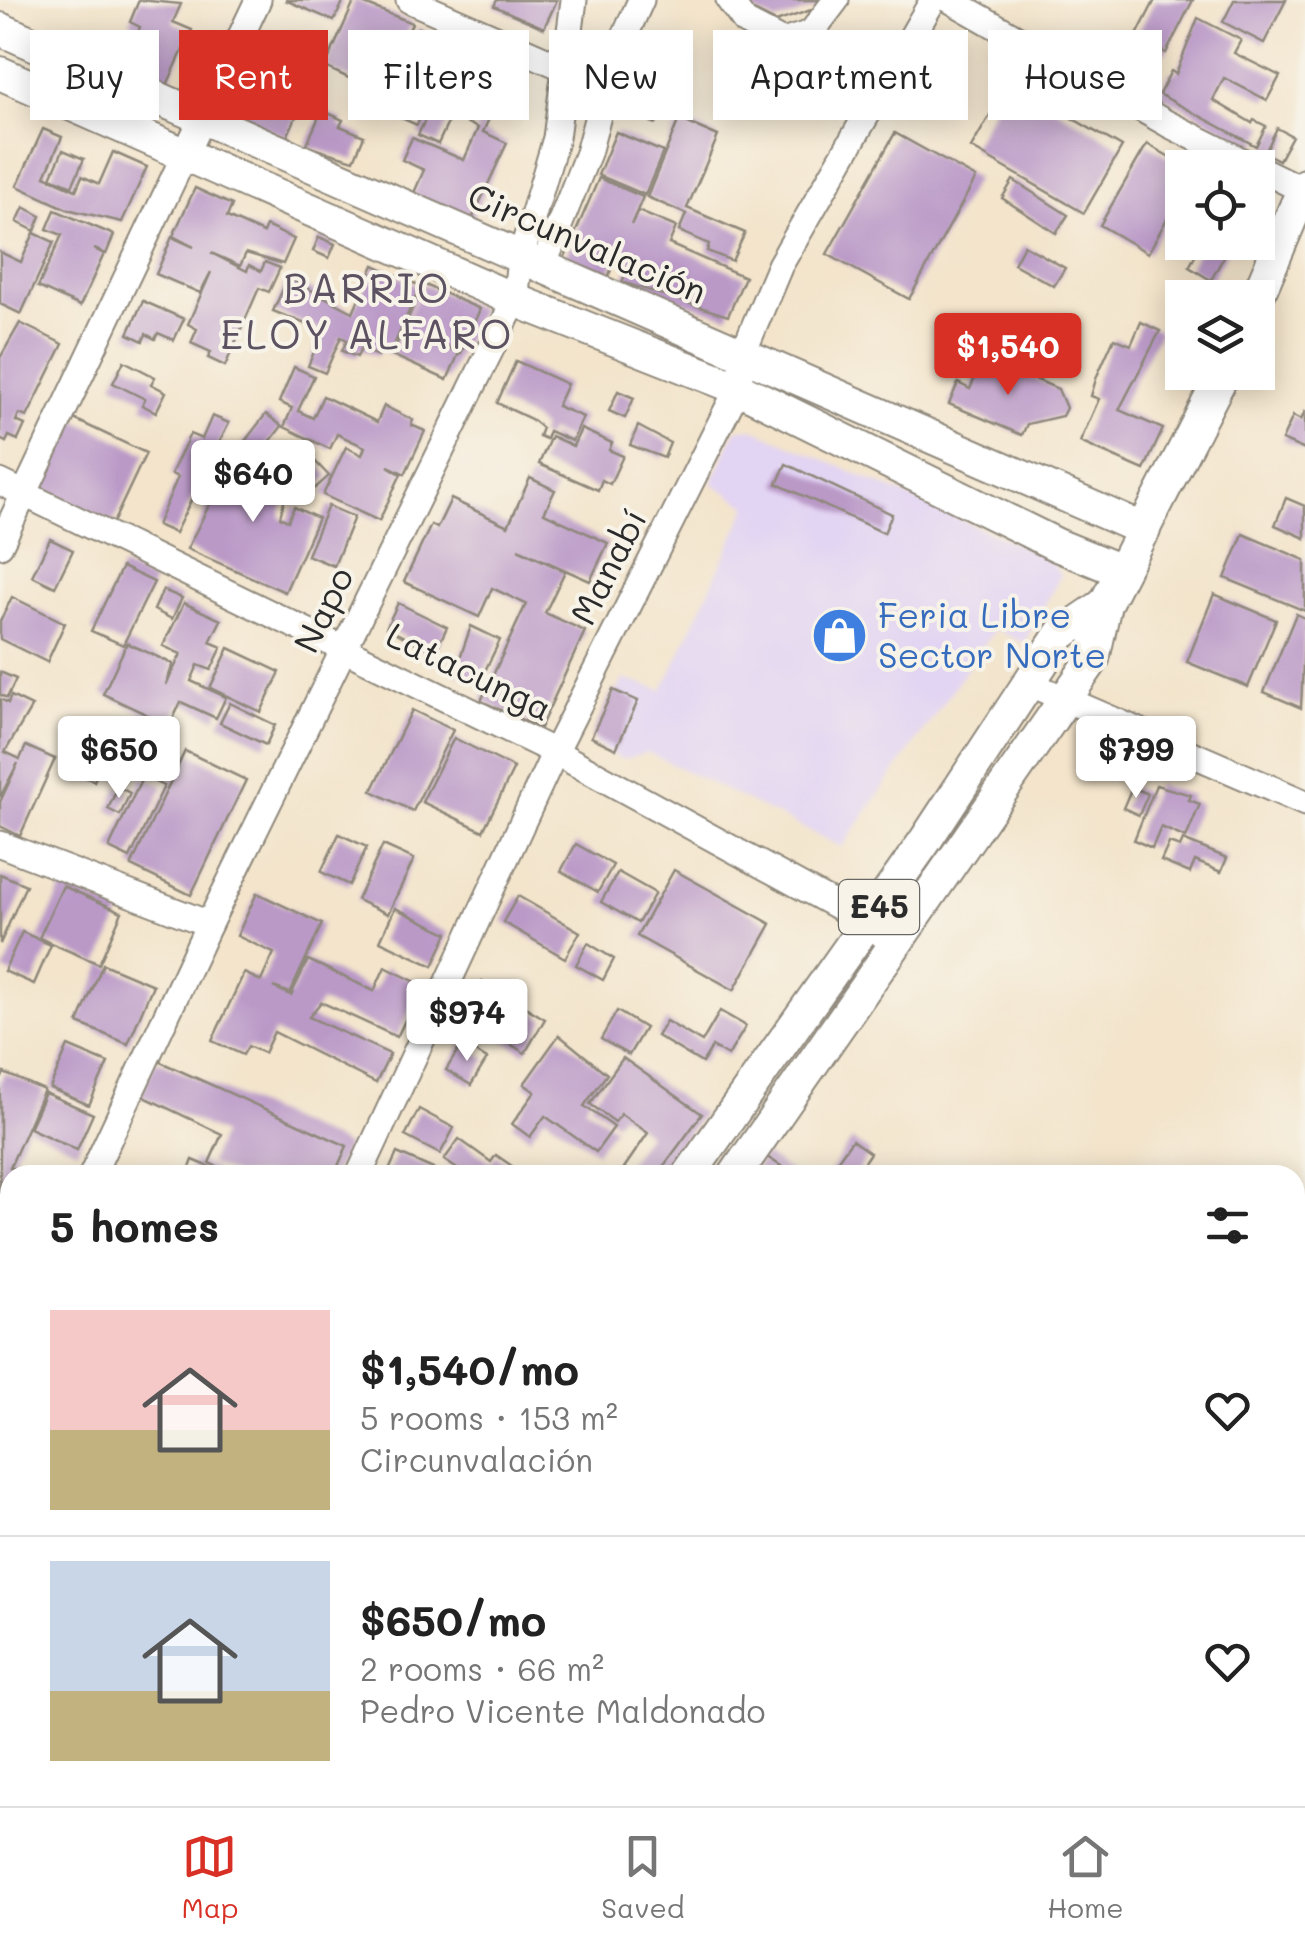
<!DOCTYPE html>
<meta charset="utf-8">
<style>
:root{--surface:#fff;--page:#f2f2f2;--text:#222;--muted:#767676;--line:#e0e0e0;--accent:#d93025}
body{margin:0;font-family:Mali,sans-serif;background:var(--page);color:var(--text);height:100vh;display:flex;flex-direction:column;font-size:38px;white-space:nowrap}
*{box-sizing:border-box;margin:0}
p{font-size:32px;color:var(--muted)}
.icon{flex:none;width:55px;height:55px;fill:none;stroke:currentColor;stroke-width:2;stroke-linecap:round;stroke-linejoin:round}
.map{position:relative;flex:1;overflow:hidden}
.details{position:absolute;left:0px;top:1165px;width:1305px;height:642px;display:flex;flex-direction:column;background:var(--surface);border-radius:30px 30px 0 0;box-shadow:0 5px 25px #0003}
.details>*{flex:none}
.guide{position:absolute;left:30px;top:30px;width:1245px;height:90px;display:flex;gap:20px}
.fabs{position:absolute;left:1165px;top:150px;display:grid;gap:20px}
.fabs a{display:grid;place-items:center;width:110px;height:110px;border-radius:0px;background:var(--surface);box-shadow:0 5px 25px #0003;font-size:50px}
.price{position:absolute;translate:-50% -85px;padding:0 22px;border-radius:10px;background:#fff;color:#222;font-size:32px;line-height:65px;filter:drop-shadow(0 2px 5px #0008)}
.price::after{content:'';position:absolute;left:50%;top:60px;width:30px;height:22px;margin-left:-15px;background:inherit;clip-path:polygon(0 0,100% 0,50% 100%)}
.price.on{background:var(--accent);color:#fff}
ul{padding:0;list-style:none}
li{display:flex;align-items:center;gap:30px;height:250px;padding:0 50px}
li+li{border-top:2px solid var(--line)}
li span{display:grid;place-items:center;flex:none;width:280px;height:200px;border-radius:0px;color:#555}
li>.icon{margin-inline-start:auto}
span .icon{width:120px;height:120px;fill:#fffc;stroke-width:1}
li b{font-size:42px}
h2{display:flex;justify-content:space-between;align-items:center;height:120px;padding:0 50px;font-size:42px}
.tag{padding:0 35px;border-radius:0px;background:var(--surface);box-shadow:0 5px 25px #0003;font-size:35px;line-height:90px}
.tag.on{background:var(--accent);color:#fff}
.dock{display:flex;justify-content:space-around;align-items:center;height:140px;border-top:2px solid var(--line);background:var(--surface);font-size:28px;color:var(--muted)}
.dock a{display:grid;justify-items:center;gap:5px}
.dock .on{color:var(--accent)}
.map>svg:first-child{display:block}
</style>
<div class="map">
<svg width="1305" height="1806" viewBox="0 0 1305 1806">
<rect width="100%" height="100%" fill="#f7f3e8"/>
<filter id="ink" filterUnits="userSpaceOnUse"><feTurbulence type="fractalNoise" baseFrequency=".01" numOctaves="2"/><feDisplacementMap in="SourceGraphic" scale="20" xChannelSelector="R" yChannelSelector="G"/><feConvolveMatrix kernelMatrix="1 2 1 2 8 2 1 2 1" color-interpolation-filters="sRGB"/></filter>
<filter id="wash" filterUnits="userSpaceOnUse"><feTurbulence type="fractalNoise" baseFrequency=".0048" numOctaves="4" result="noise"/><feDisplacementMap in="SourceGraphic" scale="40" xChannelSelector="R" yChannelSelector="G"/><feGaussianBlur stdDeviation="2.25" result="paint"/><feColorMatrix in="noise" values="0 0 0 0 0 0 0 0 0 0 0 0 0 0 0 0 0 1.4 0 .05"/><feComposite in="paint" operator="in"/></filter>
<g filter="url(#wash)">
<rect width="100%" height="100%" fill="#f3e4cb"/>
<path fill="#e2d4f3" d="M751,428L1047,557L1061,575L1024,643L995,629L842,847L647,752L622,760L594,743L623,679L663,690L748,506L712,483L736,430Z"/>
<g id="blocks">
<g fill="#ba99c7">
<path d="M139,0L181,4L173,22L192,30L167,85L124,66L140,27L130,22Z"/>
<path d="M285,0H344L334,21Z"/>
<path d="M355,0L412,23L397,57L370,44L353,80L325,67Z"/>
<path d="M497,0H557L544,28L494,6Z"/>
<path d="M732,0H823L820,7L776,22Z"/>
<path d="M1155,0H1193L1166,53L1136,37Z"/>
<path d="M1234,0H1286L1264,43L1223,22Z"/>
<path d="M1198,18L1241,40L1234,53L1280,76L1267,100L1224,78L1213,100L1252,123L1254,120L1266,126L1256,146L1159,94L1171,71L1176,74Z"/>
<path d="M418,28L470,52L454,86L435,77L428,92L395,77Z"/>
<path d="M481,59L510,72L483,132L507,143L471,221L413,195L424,170L402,160L412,138L464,160L478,128L455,117Z"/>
<path d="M242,82L300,108L287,137L229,112Z"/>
<path d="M1009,82L1122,147L1084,213L971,148Z"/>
<path d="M378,84L401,95L392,114L369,103Z"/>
<path d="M409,89L429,98L417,125L397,116Z"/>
<path d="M626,94L662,110L656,124L619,109Z"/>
<path d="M432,105L452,114L438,144L418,135Z"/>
<path d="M322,110L343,120L340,126L364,136L354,160L306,146Z"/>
<path d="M679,119L718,136L687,208L745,233L732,261L707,251L709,244L679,231L686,214L647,197Z"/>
<path d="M1277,128L1292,136L1279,160L1265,153Z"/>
<path d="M43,129L62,137L45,176L76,190L82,176L99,184L113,152L147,167L122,222L67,209L17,186Z"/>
<path d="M616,132L663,152L645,195L598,175Z"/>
<path d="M895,133L976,178L909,299L827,254Z"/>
<path d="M1147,144L1189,168H1182V192L1148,253L1100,225Z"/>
<path d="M63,150L84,159L72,186L51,177Z"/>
<path d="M599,178L643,197L631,225L638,211L676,227L669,244L745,277L728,316L622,282L632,259L618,253L608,277L564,259Z"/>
<path d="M1013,180L1068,215L1056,233L1002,198Z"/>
<path d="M195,188L232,205L227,217L263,233L266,226L294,239L283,264L246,253L240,266L211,253L247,271L249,265L261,271L265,262L280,268L269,292L259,288L225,366L208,358L211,352L191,343L197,329L188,324L211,272L200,293L156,274L172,237L194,247L173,236Z"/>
<path d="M24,207L41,216L35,231L17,222Z"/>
<path d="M55,210L114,235L106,254L94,249L104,254L80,306L38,287L62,235L47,229Z"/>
<path d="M34,233L54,242L21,314L0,304V252L21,262Z"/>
<path d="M319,237L335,244L329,258L313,251Z"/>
<path d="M1203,242H1232L1211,280L1189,267Z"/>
<path d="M1024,245L1065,268L1054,286L1014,264Z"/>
<path d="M374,265L420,286L390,354L380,349L378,356L361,349L357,357L342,351L347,340L341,337L325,373L308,366L323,331L273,311L288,278L353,312Z"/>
<path d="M423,284L480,309L461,353L440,344L459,353L447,380L392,355Z"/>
<path d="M143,301L184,319L174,340L158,333L155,339L146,334L143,341L128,334Z"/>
<path d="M1141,322L1160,331L1119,410L1163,429L1144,470L1080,442L1099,399L1091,396L1097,376L1114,338L1131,345Z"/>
<path d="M20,323L63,344L27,417L19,414L16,421L25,425L18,440L9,436L6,442L0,439V358Z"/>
<path d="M984,357L1058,389L1066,408L1062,416L1027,424L1022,435L949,404L958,383L970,389Z"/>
<path d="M124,361L155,377L151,384L166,392L156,412L142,405L145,399L113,383Z"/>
<path d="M516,361L567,384L557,406L583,417L572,441L549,431L546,439L539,436L542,428L531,419L497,403Z"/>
<path d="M294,367L314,376L298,411L313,418L323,396L377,422L384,406L413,420L411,425L425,431L405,474L388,466L401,474L379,521L323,495L346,447L362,455L365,447L337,434L330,449L284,427L292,408L279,402Z"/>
<path d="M618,391L634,398L625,418L609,411Z"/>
<path d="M1305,411V450L1282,440L1293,416L1301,420Z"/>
<path d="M266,414L282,426L258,457L242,445Z"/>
<path d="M212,416L229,423L175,533L157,525L178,477L171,474L190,434L202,439Z"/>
<path d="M72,418L146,453L113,523L39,488Z"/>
<path d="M638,426L670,443L664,458L630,445Z"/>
<path d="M581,429L612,443L609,450L623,456L610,484L602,480L598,490L539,464L551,436L573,446Z"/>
<path d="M237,450L262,461L259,469L289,482L280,517L288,521L294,507L318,518L285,592L187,549Z"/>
<path d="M311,457L329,476L312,491L295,472Z"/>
<path d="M786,464L892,514L884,533L777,484Z"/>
<path d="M530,478L555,490L544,513L608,543L590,581L518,549L565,571L545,613L585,631L540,728L481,701L526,604L492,588L479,617L404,582L431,525L437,528L451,499L508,526Z"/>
<path d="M1286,498L1305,506V538L1275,525Z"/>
<path d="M328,506L354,517L334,566L307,555Z"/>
<path d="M1243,534L1305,560V611L1225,578Z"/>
<path d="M50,539L73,550L55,587L32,576Z"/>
<path d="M122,567L154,582L123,645L91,631Z"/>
<path d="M163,590L182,598L172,619L154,610Z"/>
<path d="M1214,594L1276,620L1248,687L1187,662Z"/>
<path d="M12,597L65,623L47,662L0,639V621Z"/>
<path d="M184,603L221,620L210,642L222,647L211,670L198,665L191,681L226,697L216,718L181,702L158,750L137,740L148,715L103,694L127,643L173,664L166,685L181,654L163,646Z"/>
<path d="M398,603L447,627L435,652L386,628Z"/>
<path d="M1296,614L1305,618L1301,708L1264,692Z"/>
<path d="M471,626L500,640L479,683L455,672Z"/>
<path d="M229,648L280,672L261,712L210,688Z"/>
<path d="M0,672L16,679L7,698L0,695Z"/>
<path d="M613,690L638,701L616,749L591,737Z"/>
<path d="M11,696L32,706L5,752L20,759L26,746L55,759L20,836L0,826V802L18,763L0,797V699L8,703Z"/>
<path d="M230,703L275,725L266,745L220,723Z"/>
<path d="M412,710L453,730L413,811L372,791Z"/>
<path d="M101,721L131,736L113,776L99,769L94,781L76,773Z"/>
<path d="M454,738L514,768L483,831L422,802Z"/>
<path d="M185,751L246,780L191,895L131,866Z"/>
<path d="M143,776L164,786L130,858L109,848Z"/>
<path d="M1156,785L1191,795L1189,800L1200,804L1186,838L1161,827L1152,848L1134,840Z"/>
<path d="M118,787L130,793L120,815L108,809Z"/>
<path d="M1132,787L1148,794L1139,815L1123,808Z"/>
<path d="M339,834L367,847L349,885L321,872Z"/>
<path d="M1183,840L1227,858L1221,872L1195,861L1190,873L1161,861L1169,843L1180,847Z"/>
<path d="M576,844L613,865L598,892L561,871Z"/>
<path d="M383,845L414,859L388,914L357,900Z"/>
<path d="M674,870L771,924L734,990L637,936Z"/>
<path d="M618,872L655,893L638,923L601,902Z"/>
<path d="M0,874L26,885L0,944Z"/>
<path d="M63,886L122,912L99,964L39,938Z"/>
<path d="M257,893L322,924L290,993L273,987L291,995L308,960L374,991L385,967L422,985L397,1037L321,1002L309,1017L390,1054L376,1083L274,1032L264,1053L248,1046L243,1055L212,1041L244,973L261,981L274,953L237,936Z"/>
<path d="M518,896L580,932L565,958L503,922Z"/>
<path d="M395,908L448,933L433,966L380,941Z"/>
<path d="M22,932L51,945L34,984L4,971Z"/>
<path d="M588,943L614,959L603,980L576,965Z"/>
<path d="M103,964L153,985L128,1044L78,1023Z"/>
<path d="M482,981L545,1019L525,1053L462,1015Z"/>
<path d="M617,1011L645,1028L629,1055L601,1039Z"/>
<path d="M720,1011L746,1026L728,1056L712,1047L702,1063L657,1036L666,1021L702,1042Z"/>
<path d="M559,1035L607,1074L584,1106L614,1127L596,1152L545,1116L530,1137L512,1124L535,1092L524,1084Z"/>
<path d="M462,1044L487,1059L471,1085L446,1070Z"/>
<path d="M68,1046L108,1063L89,1105L50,1088Z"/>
<path d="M623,1058L702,1114L657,1175H634L624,1168L648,1133L621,1114L615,1122L590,1104Z"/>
<path d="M156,1060L347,1146L334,1175H235L209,1163L222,1134L140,1095Z"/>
<path d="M4,1073L44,1090L10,1167L29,1175H10V1235L0,1231V1082Z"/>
<path d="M45,1093L93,1114L77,1150L29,1128Z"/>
<path d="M419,1109L454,1128L440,1154L405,1136Z"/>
<path d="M459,1139L491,1162L496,1155L525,1175H466L444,1160Z"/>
<path d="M852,1140L870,1153L855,1175H827Z"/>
<path d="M397,1153L440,1172L439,1175H387Z"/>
<path d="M764,1155L795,1175H763L755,1170Z"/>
<path d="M193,1160L215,1169L213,1175H187Z"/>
<path d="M10,1426V1486L0,1481V1446Z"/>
<path d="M0,1502L10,1506V1550L0,1545Z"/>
<path d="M10,1557V1616L5,1627L0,1624V1579Z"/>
<path d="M0,1629L10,1634V1687L0,1682Z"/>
<path d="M10,1732V1798H56L52,1806H0V1753Z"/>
<path d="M103,1798H158L169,1806H107L101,1803Z"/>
<path d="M392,1798H467L462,1806H394L389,1802Z"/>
<path d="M851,1798H1033L1027,1806H864Z"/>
</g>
</g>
</g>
<g filter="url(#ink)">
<use href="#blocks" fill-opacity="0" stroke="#8f887b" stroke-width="2.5"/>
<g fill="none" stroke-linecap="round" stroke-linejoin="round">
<defs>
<g id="minor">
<path d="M409,0L562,67"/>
<path d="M729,0L745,22L783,42L811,33L836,0"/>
<path d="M950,0L1168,124L1256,168"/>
<path d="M1258,168L1303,190"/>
<path d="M542,269L588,153L611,67L641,0"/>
<path d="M0,482L555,752L868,923L895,945"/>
<path d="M0,545L258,0"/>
<path d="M1028,683L1305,803"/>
<path d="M0,844L209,924"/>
<path d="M92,1175L209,924L515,300L520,260L556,138L574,0"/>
<path d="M359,1175L555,752L738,388L743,353L780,265L933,0"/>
<path d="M0,1241L10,1243"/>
<path d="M0,1374L10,1352"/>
<path d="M0,1703L10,1708"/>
<path d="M207,1798L225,1806"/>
<path d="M85,1806L89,1798"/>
<path d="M371,1806L376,1798"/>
</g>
<g id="major">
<path d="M0,29L1144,530"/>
<path d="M0,73L515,300L738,388L1057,545L1121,571"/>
<path d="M1257,298L1305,185"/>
<path d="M689,1175L925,841L1061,634L1105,604"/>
<path d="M735,1175L1093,659L1105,604L1224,372"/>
<path d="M680,1798L683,1806"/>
</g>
</defs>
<use href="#minor" stroke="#8f887b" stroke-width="29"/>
<use href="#major" stroke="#8f887b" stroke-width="36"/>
<use href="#minor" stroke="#fff" stroke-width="25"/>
<use href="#major" stroke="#fff" stroke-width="32"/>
</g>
</g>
<defs>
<symbol id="shop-disc" viewBox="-11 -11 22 22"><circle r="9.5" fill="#3f7fe0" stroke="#f7f3e8"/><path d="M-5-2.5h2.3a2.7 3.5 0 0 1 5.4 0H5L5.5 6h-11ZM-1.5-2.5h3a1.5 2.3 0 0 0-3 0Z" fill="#fff"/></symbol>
</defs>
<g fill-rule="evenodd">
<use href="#shop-disc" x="808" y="604" width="63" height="63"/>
</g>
<g text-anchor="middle" stroke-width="8" stroke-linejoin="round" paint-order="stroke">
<rect fill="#f7f3e8" stroke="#686764" stroke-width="2.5" x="839" y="880" width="80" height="54" rx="8"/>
<g font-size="32" font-weight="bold" fill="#2b2b2b">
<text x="879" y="918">E45</text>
</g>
<g font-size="35" fill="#2b2b2b" stroke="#f7f3e8">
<text transform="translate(587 244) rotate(23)" y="12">Circunvalación</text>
<text transform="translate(609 567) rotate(-63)" y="12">Manabí</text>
<text transform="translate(324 610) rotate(-64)" y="12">Napo</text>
<text transform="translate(469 672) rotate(26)" y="12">Latacunga</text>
</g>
<g font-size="35" fill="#366cbe" stroke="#f7f3e8" text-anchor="start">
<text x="878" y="628">Feria Libre<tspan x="878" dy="40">Sector Norte</tspan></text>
</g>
<g font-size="40" letter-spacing="2.5" fill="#5d5262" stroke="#f7f3e8">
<text x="367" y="303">BARRIO<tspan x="367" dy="46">ELOY ALFARO</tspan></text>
</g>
</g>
</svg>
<div class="fabs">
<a><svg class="icon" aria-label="locate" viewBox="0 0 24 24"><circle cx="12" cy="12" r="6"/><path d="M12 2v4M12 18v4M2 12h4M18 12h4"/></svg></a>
<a><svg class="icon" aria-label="layers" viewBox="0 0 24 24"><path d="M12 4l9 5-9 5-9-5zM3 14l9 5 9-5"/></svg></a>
</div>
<b class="price on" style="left:1008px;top:398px">$1,540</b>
<b class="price" style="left:253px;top:525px">$640</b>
<b class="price" style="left:119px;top:801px">$650</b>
<b class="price" style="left:1136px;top:801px">$799</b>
<b class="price" style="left:467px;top:1064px">$974</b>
<div class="guide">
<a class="tag">Buy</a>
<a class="tag on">Rent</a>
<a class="tag">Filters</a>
<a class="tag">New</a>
<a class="tag">Apartment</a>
<a class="tag">House</a>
</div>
<section class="details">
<h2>5 homes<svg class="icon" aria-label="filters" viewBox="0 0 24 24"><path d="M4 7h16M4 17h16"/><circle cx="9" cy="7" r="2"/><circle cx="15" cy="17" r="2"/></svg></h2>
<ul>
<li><span style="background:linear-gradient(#f6c9c9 60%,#c2b280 0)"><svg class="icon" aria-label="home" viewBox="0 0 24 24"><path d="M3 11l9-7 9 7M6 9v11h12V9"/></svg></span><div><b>$1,540/mo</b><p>5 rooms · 153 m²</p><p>Circunvalación</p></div><svg class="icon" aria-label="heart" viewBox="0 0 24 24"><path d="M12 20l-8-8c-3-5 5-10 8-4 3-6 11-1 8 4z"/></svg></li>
<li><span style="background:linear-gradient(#c9d6e8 65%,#c2b280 0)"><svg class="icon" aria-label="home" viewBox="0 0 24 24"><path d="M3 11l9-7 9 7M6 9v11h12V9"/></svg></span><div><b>$650/mo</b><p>2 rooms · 66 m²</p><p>Pedro Vicente Maldonado</p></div><svg class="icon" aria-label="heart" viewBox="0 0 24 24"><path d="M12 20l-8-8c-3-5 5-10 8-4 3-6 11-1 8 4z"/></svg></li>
</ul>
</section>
</div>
<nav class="dock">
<a class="on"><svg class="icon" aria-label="map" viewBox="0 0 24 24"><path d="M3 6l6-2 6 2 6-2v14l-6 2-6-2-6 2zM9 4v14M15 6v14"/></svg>Map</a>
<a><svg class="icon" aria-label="saved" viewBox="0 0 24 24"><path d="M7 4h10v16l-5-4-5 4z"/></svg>Saved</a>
<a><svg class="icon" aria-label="home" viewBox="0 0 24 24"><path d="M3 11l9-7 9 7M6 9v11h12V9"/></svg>Home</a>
</nav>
